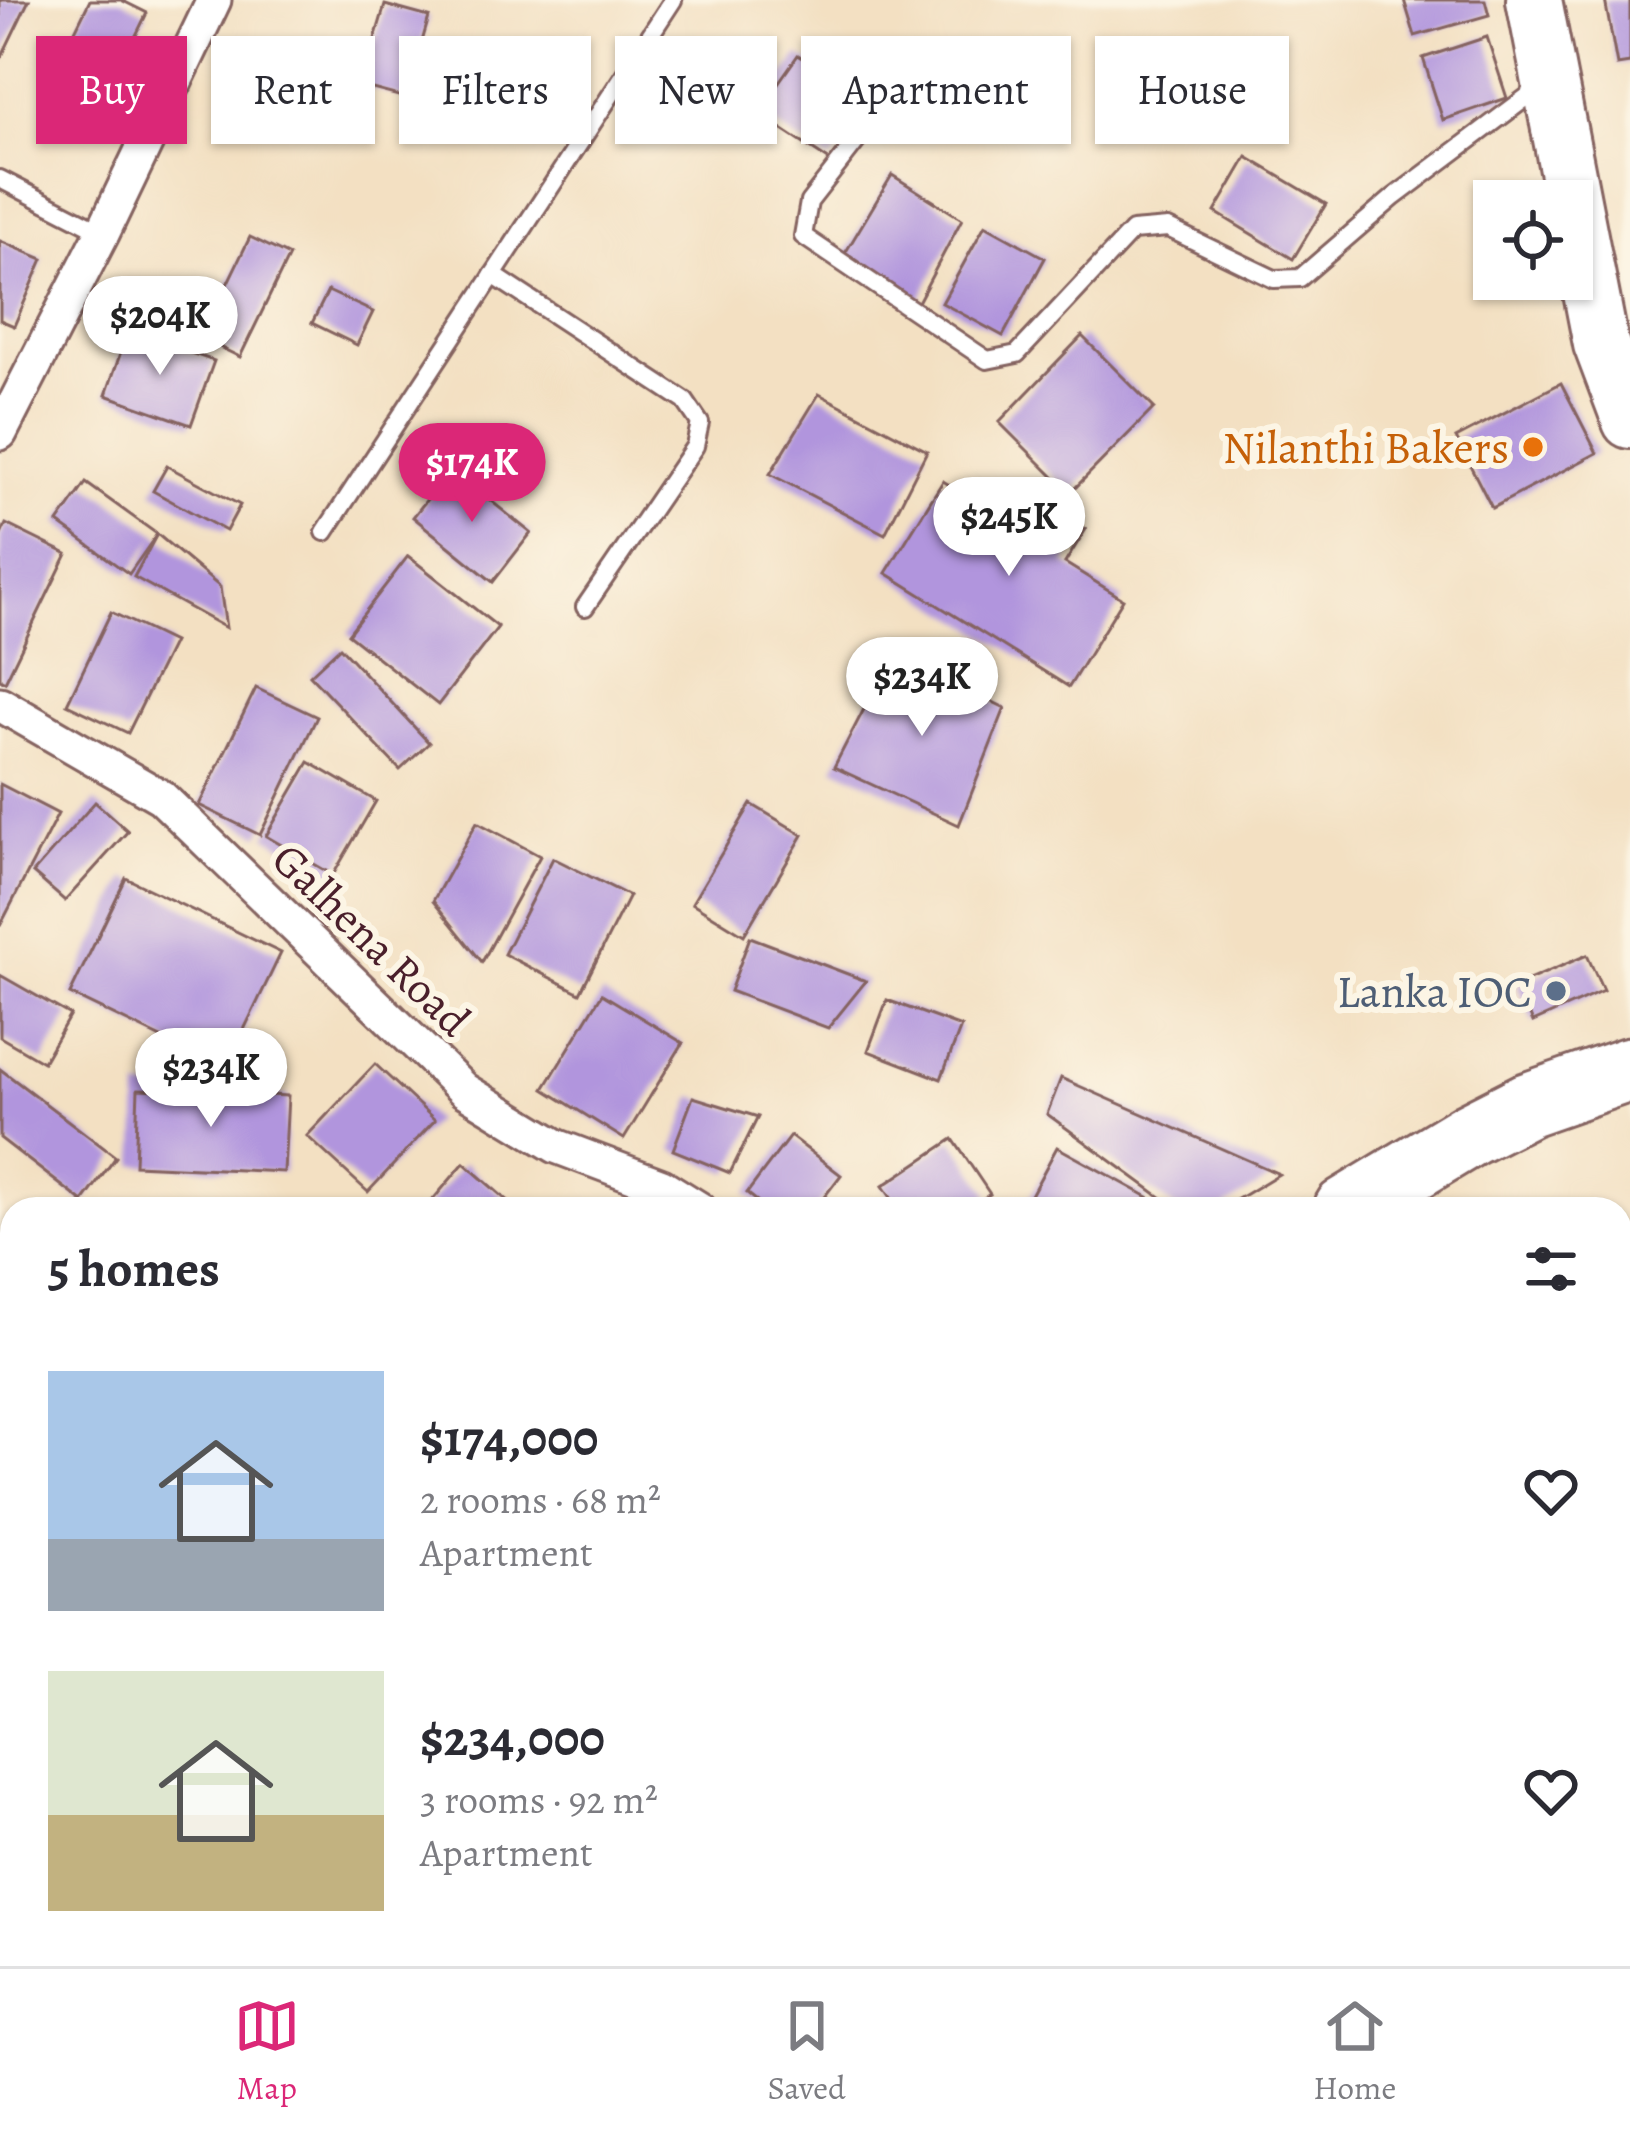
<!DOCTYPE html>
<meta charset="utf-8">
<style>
:root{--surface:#fff;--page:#f7f7f7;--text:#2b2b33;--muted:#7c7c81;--line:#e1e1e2;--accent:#db2777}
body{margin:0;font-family:Alegreya,serif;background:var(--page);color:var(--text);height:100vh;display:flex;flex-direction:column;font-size:45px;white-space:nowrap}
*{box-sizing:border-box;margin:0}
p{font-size:39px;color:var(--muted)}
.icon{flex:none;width:66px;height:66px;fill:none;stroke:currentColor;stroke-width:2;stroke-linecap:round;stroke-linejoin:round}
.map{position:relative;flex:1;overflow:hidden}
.sheet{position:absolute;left:0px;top:1197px;width:1632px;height:771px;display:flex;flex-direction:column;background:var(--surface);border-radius:36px 36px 0 0;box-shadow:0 3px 9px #0004}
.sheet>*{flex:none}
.banner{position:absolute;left:36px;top:36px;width:1560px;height:108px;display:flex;gap:24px}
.controls{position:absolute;left:1473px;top:180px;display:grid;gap:24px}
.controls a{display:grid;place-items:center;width:120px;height:120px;border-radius:0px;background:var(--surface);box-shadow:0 3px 9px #0004;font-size:60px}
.price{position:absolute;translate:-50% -102px;padding:0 27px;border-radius:42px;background:#fff;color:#222;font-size:39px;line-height:78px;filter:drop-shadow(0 3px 6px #0008)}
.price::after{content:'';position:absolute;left:50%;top:72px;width:36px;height:27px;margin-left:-18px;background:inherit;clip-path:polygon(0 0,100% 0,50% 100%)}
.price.current{background:var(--accent);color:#fff}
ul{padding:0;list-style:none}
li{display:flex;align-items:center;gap:36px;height:300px;padding:0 48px}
li span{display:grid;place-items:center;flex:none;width:336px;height:240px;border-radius:0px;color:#555}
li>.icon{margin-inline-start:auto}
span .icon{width:144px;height:144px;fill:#fffc;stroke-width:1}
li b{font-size:51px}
h2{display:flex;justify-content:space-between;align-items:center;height:144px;padding:0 48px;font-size:51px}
.pill{padding:0 42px;border-radius:0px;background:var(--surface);box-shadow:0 3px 9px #0004;font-size:42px;line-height:108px}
.pill.current{background:var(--accent);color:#fff}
.tab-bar{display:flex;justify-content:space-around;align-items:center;height:168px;border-top:3px solid var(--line);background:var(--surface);font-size:33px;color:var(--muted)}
.tab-bar a{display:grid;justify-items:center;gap:6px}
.tab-bar .current{color:var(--accent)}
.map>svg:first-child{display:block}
</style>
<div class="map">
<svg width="1630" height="1966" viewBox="0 0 1630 1966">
<defs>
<pattern id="grass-tufts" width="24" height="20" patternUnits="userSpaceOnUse" patternTransform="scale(3)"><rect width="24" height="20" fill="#87d99a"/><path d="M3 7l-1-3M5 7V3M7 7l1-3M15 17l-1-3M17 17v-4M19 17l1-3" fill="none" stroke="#76ba85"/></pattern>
</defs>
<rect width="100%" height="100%" fill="#fcf5e5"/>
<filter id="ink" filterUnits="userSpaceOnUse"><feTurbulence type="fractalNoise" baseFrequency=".00833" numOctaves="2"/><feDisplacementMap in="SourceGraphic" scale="24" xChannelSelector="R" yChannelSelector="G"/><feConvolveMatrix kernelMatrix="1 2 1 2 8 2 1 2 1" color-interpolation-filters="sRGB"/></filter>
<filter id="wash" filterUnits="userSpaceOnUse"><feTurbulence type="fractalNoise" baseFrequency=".004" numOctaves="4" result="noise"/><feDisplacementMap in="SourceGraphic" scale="48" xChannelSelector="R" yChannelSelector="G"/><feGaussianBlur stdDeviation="2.7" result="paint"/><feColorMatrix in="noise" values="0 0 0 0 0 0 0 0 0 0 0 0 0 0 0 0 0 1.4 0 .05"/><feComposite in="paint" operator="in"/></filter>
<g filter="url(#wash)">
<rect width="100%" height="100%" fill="#f3e0c2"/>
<path fill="url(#grass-tufts)" stroke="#687c62" stroke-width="3" d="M925,1956H1406L1436,1966H924Z"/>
<g id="blocks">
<g fill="#b195dd">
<path d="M0,0H29L0,60Z"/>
<path d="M90,0H121L147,13L120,68L69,43Z"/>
<path d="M1404,0H1485L1489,15L1415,36Z"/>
<path d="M1605,0H1630V63L1617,65Z"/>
<path d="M385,5L429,17L406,98L361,86Z"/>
<path d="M1487,37L1507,98L1443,120L1423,58Z"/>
<path d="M798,55L875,101L830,161L757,113Z"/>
<path d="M1247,157L1326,204L1293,259L1215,212Z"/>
<path d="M892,175L962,219L917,304L844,255Z"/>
<path d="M985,225L1045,258L1003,336L942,303Z"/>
<path d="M250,237L289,256L240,357L201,338Z"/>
<path d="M0,241L43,259L14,326L0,320Z"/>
<path d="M328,291L373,312L357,345L312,323Z"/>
<path d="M128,331L214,361L191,425L106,395Z"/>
<path d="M1082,336L1154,408L1070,493L999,422Z"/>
<path d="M1561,383L1597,453L1492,508L1456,438Z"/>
<path d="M819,394L927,451L885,534L770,474Z"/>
<path d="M167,466L240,505L226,531L153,491Z"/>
<path d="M451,469L531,533L493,582L413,517Z"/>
<path d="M943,481L1014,525L1033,496L1086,529L1065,563L1123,599L1069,687L886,573Z"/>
<path d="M86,483L157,534L129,574L58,523Z"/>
<path d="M6,524L67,554L5,682L0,679V537Z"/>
<path d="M157,534L220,587L226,628L134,577Z"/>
<path d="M408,556L498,627L438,705L348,634Z"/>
<path d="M111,612L173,642L128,733L67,704Z"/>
<path d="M340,647L429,743L400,770L310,675Z"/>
<path d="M893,653L1005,708L959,825L834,767Z"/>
<path d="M256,688L317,717L260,835L199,805Z"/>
<path d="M309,762L376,801L333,875L266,836Z"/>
<path d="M0,784L58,814L0,926Z"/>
<path d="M95,802L128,831L65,901L33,873Z"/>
<path d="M751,804L803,835L744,935L692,903Z"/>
<path d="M477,822L540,856L482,962L433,901Z"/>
<path d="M553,858L629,896L580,993L504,954Z"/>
<path d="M126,878L281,953L225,1069L70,994Z"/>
<path d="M750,937L866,981L828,1028L730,991Z"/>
<path d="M1587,955L1603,991L1533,1022L1517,985Z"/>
<path d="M0,975L70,1015L43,1062L0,1037Z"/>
<path d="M602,994L683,1043L624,1139L544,1089Z"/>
<path d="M887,1000L961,1027L941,1079L868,1051Z"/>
<path d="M375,1064L435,1120L368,1192L307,1136Z"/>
<path d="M0,1069L116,1157L83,1202L0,1138Z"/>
<path d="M1061,1078L1279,1174L1221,1209H1177L1047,1114Z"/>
<path d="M138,1089L288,1096L284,1172L135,1165Z"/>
<path d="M693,1097L758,1117L730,1173L673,1150Z"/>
<path d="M790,1136L841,1175L815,1209H767L747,1193Z"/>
<path d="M953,1139L990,1194L968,1209H899L883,1186Z"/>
<path d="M1057,1147L1148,1197L1141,1209H1047L1029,1199Z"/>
<path d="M464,1163L511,1204L507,1209H425Z"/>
<path d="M12,1229V1266L0,1256V1242Z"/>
<path d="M1620,1237L1630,1241V1250L1620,1274Z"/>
<path d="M0,1275L12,1285V1352L0,1366Z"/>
<path d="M1620,1314L1630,1317V1431L1620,1428Z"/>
<path d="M0,1388L12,1400V1418L0,1430Z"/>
<path d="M12,1636V1720L0,1715V1662Z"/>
<path d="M1629,1657H1630V1763L1620,1761V1688Z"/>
<path d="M1620,1817L1630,1819V1907L1620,1904Z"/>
<path d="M0,1863L12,1874V1956H16L8,1966H0Z"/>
<path d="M221,1956H263L251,1966H215Z"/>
<path d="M278,1956H319L308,1966H266Z"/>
<path d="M812,1956H869L895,1966H808Z"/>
<path d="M986,1956H1023L1017,1966H980Z"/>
</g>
</g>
</g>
<g filter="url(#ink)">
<use href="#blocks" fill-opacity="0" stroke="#856360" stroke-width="3"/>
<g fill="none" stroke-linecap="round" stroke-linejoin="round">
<defs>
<g id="lane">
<path d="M877,115L809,202L803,236L987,360L1017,354L1132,231L1168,228L1274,279L1300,278L1394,197L1539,88"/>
<path d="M0,179L103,232"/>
<path d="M493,275L685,401L700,423L695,446L585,607"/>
<path d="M325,532L673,0"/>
</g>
<g id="street">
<path d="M0,433L103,232L214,0"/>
<path d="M0,704L161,797L464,1090L556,1146L662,1186L699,1209"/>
<path d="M0,1601L12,1604"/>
<path d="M506,1956V1966"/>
</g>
<path id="primary" d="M1534,0L1601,344L1630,421"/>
<g id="highway">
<path d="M1346,1209L1470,1134L1527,1105L1630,1069"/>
<path d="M361,1966L372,1956"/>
</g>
</defs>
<use href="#lane" stroke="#856360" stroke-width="22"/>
<use href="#street" stroke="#856360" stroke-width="39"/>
<use href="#primary" stroke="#856360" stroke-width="60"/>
<use href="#highway" stroke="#856360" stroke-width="69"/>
<use href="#lane" stroke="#fff" stroke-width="16"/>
<use href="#street" stroke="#fff" stroke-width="33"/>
<use href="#primary" stroke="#fff" stroke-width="54"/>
<use href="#highway" stroke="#fff" stroke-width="63"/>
</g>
</g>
<circle fill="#e8710a" stroke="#fcf5e5" stroke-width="4.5" cx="1533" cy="447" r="12"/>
<circle fill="#5c6f8a" stroke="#fcf5e5" stroke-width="4.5" cx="1556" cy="991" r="12"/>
<g text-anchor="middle" stroke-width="12" stroke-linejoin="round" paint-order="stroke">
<g font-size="45" fill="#c56008" stroke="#fcf5e5" text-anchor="end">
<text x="1509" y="463">Nilanthi Bakers</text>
</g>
<g font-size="45" fill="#4a1f2b" stroke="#fcf5e5">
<text transform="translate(372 939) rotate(44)" y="16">Galhena Road</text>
</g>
<g font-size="45" fill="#4e5e75" stroke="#fcf5e5" text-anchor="end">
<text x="1532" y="1007">Lanka IOC</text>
</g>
</g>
</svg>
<div class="controls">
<a><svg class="icon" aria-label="locate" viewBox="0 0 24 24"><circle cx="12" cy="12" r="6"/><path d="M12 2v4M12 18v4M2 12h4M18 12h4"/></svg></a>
</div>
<b class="price" style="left:160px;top:378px">$204K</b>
<b class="price current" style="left:472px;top:525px">$174K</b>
<b class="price" style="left:1009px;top:579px">$245K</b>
<b class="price" style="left:922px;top:739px">$234K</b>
<b class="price" style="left:211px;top:1130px">$234K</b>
<div class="banner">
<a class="pill current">Buy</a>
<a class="pill">Rent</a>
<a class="pill">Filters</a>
<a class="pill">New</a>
<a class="pill">Apartment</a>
<a class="pill">House</a>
</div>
<section class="sheet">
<h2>5 homes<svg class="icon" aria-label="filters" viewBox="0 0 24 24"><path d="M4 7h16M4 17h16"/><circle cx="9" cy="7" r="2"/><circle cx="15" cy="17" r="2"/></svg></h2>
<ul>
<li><span style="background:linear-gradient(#a9c7e8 70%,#9aa5b1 0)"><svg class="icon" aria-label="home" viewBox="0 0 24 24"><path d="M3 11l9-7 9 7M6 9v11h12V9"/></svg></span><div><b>$174,000</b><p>2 rooms · 68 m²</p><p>Apartment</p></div><svg class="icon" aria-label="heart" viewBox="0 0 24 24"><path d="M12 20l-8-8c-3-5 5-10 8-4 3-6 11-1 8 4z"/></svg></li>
<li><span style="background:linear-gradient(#dfe7d0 60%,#c2b280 0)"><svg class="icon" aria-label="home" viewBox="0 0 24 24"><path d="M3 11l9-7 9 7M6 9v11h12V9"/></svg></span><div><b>$234,000</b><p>3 rooms · 92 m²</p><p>Apartment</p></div><svg class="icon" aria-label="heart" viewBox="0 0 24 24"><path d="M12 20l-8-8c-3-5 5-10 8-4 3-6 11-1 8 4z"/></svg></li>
</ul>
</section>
</div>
<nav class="tab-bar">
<a class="current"><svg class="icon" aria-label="map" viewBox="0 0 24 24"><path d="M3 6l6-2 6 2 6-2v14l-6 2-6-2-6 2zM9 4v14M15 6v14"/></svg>Map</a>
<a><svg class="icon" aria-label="saved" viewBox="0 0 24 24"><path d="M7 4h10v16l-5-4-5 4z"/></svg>Saved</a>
<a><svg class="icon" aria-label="home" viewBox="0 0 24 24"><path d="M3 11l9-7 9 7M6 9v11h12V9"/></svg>Home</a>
</nav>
